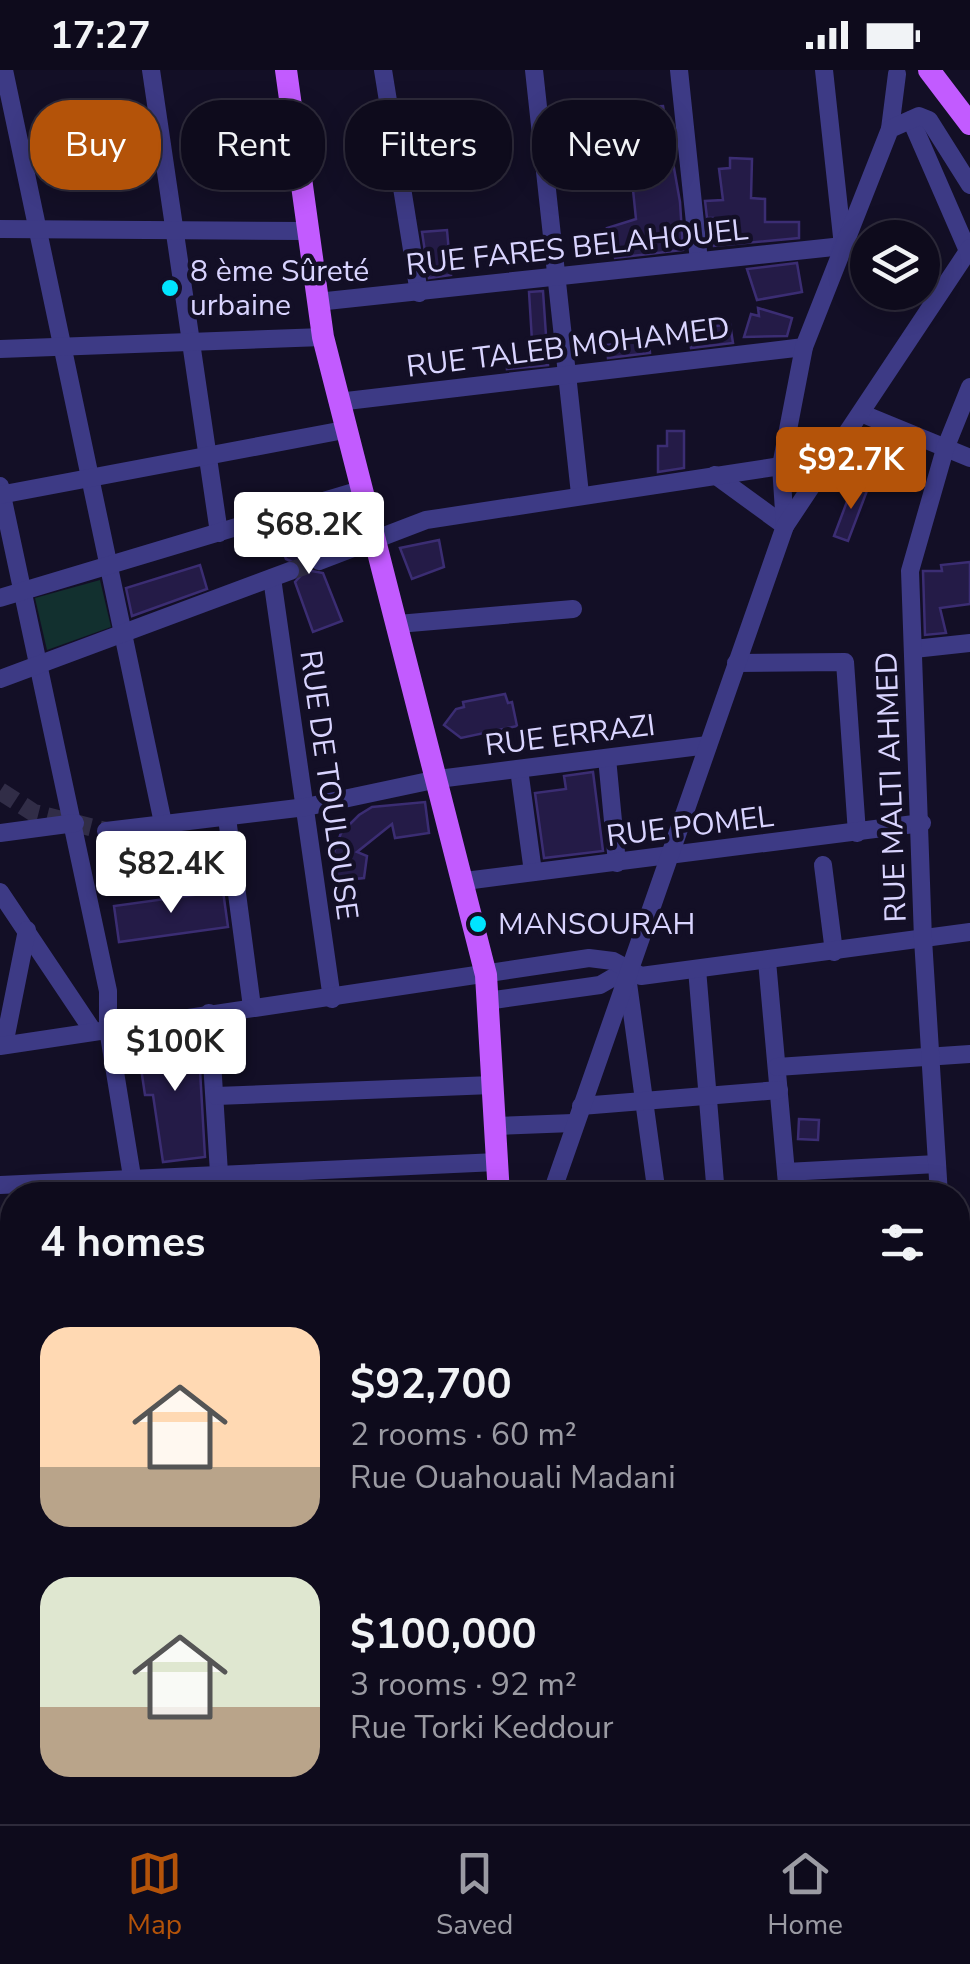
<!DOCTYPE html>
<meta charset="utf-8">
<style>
:root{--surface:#0e0b1c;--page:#171425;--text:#f1f3f6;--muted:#9b9ba3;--line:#2e2b3b;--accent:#b45309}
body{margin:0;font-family:"Nunito Sans",sans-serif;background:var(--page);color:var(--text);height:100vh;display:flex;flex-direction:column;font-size:38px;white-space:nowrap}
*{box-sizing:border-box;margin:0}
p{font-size:32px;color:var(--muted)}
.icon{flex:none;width:55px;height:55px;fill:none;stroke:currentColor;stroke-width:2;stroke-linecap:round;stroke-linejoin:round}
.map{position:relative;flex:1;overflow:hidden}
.side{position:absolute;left:0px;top:1112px;width:970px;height:642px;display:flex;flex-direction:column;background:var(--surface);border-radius:40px 40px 0 0;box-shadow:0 5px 25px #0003,0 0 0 2px var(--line)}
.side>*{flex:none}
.hud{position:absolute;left:30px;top:30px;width:910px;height:90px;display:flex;gap:20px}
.fabs{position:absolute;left:850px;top:150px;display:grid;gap:20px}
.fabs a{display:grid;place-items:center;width:90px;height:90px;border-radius:50%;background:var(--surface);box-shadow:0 5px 25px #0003,0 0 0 2px var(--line);font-size:50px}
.price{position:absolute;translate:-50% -85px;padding:0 22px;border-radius:10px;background:#fff;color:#222;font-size:32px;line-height:65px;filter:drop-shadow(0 2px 5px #0008)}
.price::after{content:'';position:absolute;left:50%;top:60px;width:30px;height:22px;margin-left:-15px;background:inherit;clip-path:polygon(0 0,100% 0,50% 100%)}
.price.on{background:var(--accent);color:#fff}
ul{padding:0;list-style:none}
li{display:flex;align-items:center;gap:30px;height:250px;padding:0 40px}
li span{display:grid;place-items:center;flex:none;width:280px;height:200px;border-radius:30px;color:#555}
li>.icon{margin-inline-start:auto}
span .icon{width:120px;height:120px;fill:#fffc;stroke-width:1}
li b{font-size:42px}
h2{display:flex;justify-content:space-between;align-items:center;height:120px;padding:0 40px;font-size:42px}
.tag{padding:0 35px;border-radius:40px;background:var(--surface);box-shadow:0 5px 25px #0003,0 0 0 2px var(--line);font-size:35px;line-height:90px}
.tag.on{background:var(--accent);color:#fff}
.status{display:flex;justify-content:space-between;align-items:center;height:70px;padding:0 50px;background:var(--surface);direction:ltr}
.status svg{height:28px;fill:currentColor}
.dock{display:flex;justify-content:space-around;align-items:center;height:140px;border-top:2px solid var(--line);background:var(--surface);font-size:28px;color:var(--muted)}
.dock a{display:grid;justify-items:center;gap:5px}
.dock .on{color:var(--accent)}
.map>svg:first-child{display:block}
</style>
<div class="status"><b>17:27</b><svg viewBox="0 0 49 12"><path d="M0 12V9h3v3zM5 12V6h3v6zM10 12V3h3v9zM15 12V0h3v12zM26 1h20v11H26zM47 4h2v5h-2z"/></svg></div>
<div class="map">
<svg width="970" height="1754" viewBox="0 0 970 1754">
<rect width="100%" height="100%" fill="#130f26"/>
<path fill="#12302f" d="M100,510L111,557L47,580L35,528Z"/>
<g fill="#241b47" stroke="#3b2d73" stroke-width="2.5">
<path d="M663,36L680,132L683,180L615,188L607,158L636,149L632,110L648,108L645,75L638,76L637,71L619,72L618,59L648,57L646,37Z"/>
<path d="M730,88L752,89L751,128L765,129V152H799V168L714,176L713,148H707L705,131L723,130L719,99L730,98Z"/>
<path d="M447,160L451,205L429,208L422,162Z"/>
<path d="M797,193L802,222L757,230L747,199Z"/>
<path d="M543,221L548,295L507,299V289L533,287L529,222Z"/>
<path d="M758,238L792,248L787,266L744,267L751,244L759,246Z"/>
<path d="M730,254L733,273L691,278L688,260Z"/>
<path d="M649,271L650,283L608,288L607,275Z"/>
<path d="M667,361H684V398L658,402V376H667Z"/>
<path d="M854,413L868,418L848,471L834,466Z"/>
<path d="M303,450L314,479L307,495L312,501L323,503L342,551L313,562L295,512L302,504L301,496L286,489L275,459Z"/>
<path d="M439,470L444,497L412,509L400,478Z"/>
<path d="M970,492V534L940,538L946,563L925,565L923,501H942L941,495Z"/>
<path d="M200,495L207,519L132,546L126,518Z"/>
<path d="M505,624L508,633L512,632L517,656L461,668L444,655L456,639L464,637L463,632Z"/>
<path d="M593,702L603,781L544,788L535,723L566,719L564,706Z"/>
<path d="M425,732L429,763L395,768L392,754L357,782L367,786L364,808L336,811L333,785L341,763L359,745L372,737Z"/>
<path d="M223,821L228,857L119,872L114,836Z"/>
<path d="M198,965L205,1087L163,1092L153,1025H145L137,971Z"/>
<path d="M799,1049L819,1050L818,1070L798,1069Z"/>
<path d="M852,1111L853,1125H800V1114Z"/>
<rect x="0" y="1257" width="12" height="34"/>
<path d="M803,1742H845L846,1754H803Z"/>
</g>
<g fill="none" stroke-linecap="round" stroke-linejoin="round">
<g stroke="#312d47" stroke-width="18" stroke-dasharray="18 9" stroke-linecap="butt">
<path d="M290,501L319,491"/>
<path d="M0,721L34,743L106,761"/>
</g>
<g stroke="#3d3a85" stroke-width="18">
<path d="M4,0L163,753"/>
<path d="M151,0L219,463"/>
<path d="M383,0L419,223"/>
<path d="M534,0L580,424"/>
<path d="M679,0L699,191"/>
<path d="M911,50L968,181"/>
<path d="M890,59L897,4"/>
<path d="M76,91L162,76"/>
<path d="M0,159L305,161"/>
<path d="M317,232L843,176L824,0"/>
<path d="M0,279L323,267"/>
<path d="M338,332L804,277"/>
<path d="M863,344L970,388"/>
<path d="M715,405L785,456"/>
<path d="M0,416L108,921V959L135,1125"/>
<path d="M0,425L344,360"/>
<path d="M785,456L781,396L804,277L890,59L919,46L929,50L970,115"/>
<path d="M319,491L426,450L781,396"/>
<path d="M272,508L332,929"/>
<path d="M0,528L360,420"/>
<path d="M398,554L573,539"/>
<path d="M914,579L970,573"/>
<path d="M736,593L845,592L857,763"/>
<path d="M0,609L290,501"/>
<path d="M607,688L617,793"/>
<path d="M519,699L533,802"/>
<path d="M227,748L252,937"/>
<path d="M106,761L306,737L438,709L708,675"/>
<path d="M0,763L75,753"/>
<path d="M823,795L834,882"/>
<path d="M465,811L922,753"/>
<path d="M0,822L93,961"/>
<path d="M767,891L788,1125"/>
<path d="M697,899L716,1125"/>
<path d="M627,906L657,1125"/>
<path d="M487,931L600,915L626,900"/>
<path d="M209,943L219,1103"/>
<path d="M4,975L27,860"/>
<path d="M0,976L589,888L613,891L641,906L970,862"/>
<path d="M777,997L970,984"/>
<path d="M216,1026L492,1015"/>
<path d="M581,1036L779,1020"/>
<path d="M495,1056L573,1053"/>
<path d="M786,1102L937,1094"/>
<path d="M0,1115L497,1092"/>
<path d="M551,1125L785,456L970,178"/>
<path d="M939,1125L923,869L910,501L945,379L970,317"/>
<path d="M958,1184L970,1173"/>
<path d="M0,1236H12"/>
<path d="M958,1296L970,1297"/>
<path d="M0,1305H12"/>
<path d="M0,1424H12"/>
<path d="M958,1436H970"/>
<path d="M0,1546H12"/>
<path d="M958,1573L970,1574"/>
<path d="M0,1684L12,1679"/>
<path d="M958,1688L970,1689"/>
<path d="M210,1742L212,1754"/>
<path d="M341,1742L342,1754"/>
<path d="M379,1742L390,1754"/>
<path d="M474,1742V1754"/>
<path d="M715,1742L718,1754"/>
<path d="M790,1742L791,1754"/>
<path d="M914,1742L915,1754"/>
<path d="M39,1754L42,1742"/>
<path d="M121,1754V1742"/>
<path d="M272,1754L284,1742"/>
<path d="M626,1754L632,1742"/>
</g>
<g stroke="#c25bff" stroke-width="22">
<path d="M286,0L323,267L486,905L499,1125"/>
<path d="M929,0L970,54"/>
<path d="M521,1742V1754"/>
</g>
</g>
<g fill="#00e5ff" stroke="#130f26" stroke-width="4">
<circle cx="170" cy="218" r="10"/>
<circle cx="478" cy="854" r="10"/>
</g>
<g text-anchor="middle" stroke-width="9" stroke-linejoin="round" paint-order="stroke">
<g font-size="30" fill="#d9d4ff" stroke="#130f26">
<text transform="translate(577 177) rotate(-6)" y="10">RUE FARES BELAHOUEL</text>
<text transform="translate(568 277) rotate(-7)" y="10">RUE TALEB MOHAMED</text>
<text transform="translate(570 665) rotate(-7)" y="10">RUE ERRAZI</text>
<text transform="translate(329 715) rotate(82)" y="10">RUE DE TOULOUSE</text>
<text transform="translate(891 717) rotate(-92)" y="10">RUE MALTI AHMED</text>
<text transform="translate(690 756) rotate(-7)" y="10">RUE POMEL</text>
</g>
<g font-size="30" fill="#d9d4ff" stroke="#130f26" text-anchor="start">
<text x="190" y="211">8 ème Sûreté<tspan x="190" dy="34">urbaine</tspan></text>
<text x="498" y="864">MANSOURAH</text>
</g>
</g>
</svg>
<div class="fabs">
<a><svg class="icon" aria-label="layers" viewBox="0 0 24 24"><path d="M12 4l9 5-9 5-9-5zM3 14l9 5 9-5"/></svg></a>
</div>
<b class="price on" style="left:851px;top:442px">$92.7K</b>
<b class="price" style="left:309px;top:507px">$68.2K</b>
<b class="price" style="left:171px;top:846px">$82.4K</b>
<b class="price" style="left:175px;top:1024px">$100K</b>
<div class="hud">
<a class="tag on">Buy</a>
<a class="tag">Rent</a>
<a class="tag">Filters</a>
<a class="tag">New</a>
</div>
<section class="side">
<h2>4 homes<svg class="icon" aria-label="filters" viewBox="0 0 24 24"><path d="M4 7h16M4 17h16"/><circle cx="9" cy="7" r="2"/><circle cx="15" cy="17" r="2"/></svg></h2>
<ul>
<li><span style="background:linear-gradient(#ffd9b3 70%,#b9a48a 0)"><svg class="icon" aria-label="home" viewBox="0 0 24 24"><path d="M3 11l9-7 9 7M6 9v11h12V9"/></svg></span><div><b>$92,700</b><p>2 rooms · 60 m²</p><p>Rue Ouahouali Madani</p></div></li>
<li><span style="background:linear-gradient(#dfe7d0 65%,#b9a48a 0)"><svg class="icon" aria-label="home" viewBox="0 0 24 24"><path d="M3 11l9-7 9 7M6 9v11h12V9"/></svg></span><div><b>$100,000</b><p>3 rooms · 92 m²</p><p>Rue Torki Keddour</p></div></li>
</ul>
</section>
</div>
<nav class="dock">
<a class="on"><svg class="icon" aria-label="map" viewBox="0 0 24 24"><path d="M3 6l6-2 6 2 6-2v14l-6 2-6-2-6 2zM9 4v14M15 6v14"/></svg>Map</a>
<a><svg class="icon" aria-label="saved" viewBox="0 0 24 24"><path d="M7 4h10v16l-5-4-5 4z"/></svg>Saved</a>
<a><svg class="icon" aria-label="home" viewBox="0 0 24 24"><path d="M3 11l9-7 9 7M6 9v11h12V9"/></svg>Home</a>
</nav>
